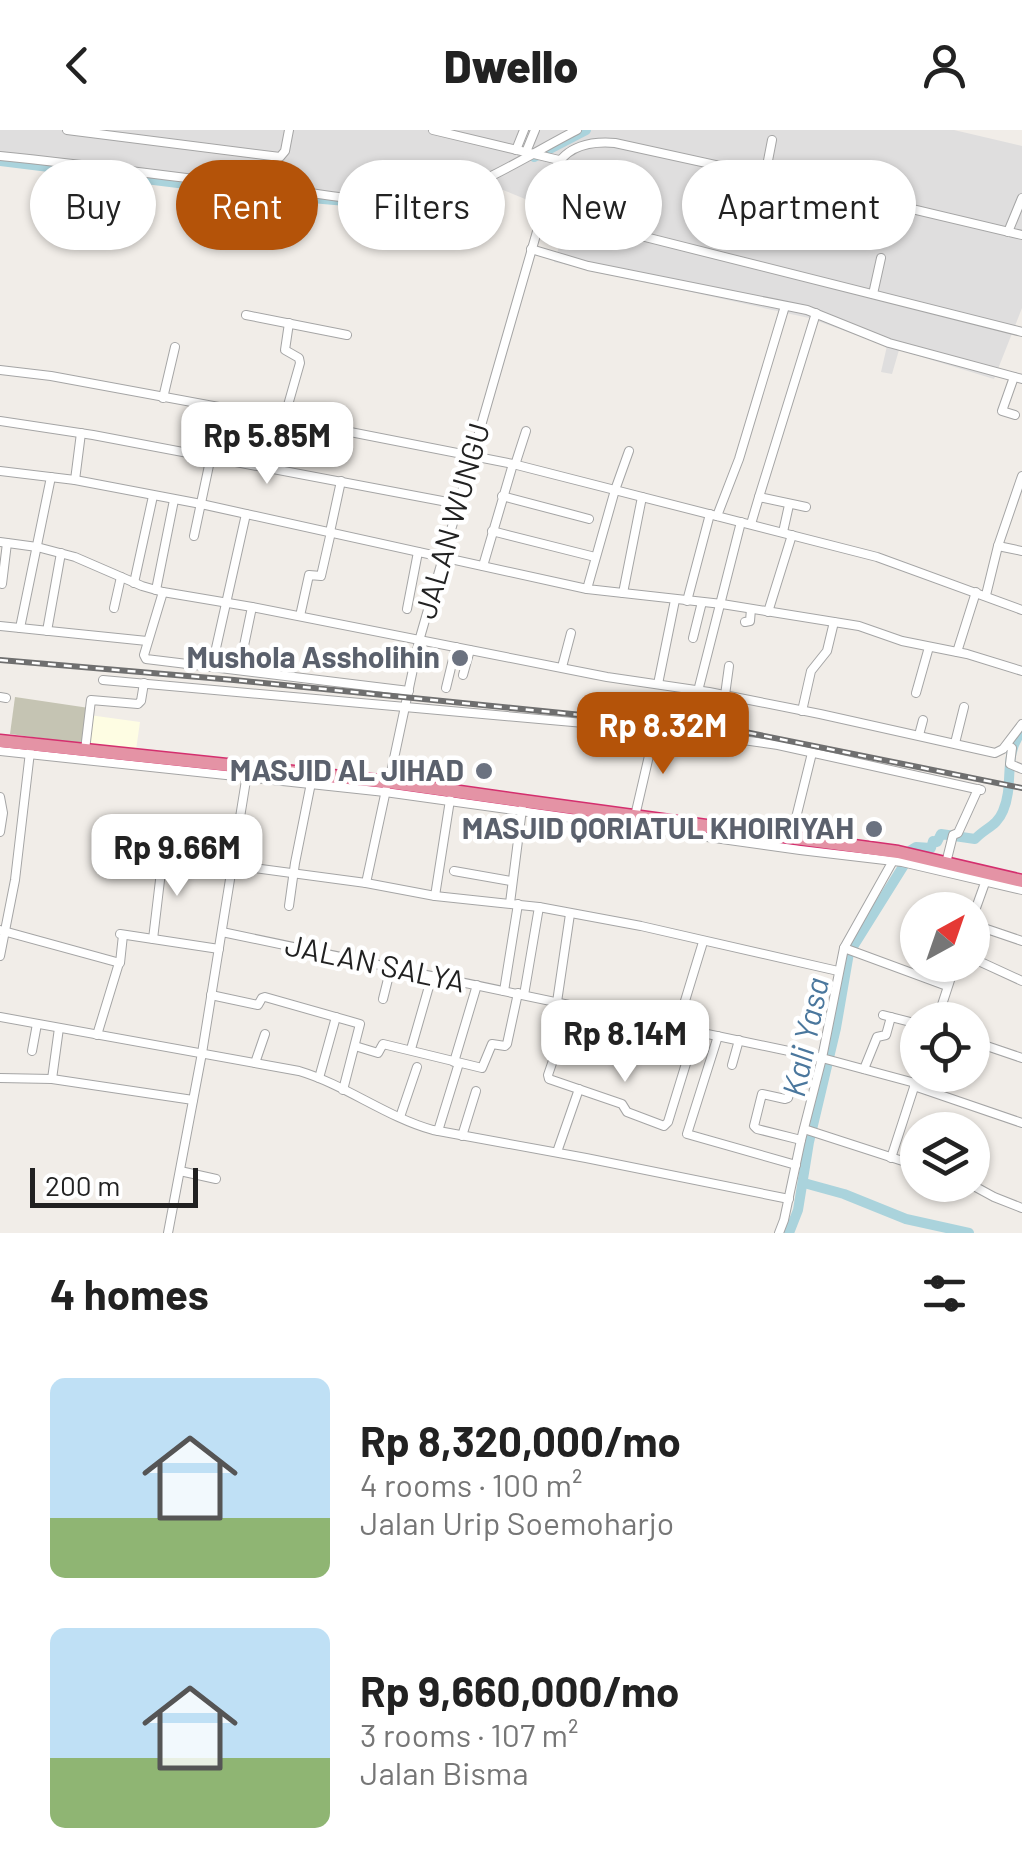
<!DOCTYPE html>
<meta charset="utf-8">
<style>
:root{--surface:#fff;--page:#f2f2f2;--text:#222;--muted:#767676;--accent:#b45309}
body{margin:0;font-family:Barlow,sans-serif;background:var(--page);color:var(--text);height:100vh;display:flex;flex-direction:column;font-size:38px;white-space:nowrap}
*{box-sizing:border-box;margin:0}
p{font-size:32px;color:var(--muted)}
.icon{flex:none;width:55px;height:55px;fill:none;stroke:currentColor;stroke-width:2;stroke-linecap:round;stroke-linejoin:round}
.map{position:relative;height:1103px;overflow:hidden}
.side{display:flex;flex-direction:column;background:var(--surface);flex:1}
.side>*{flex:none}
.hud{position:absolute;left:30px;top:30px;width:962px;height:90px;display:flex;gap:20px}
.needle{width:65px;rotate:40deg}
.tools{position:absolute;left:900px;top:762px;display:grid;gap:20px}
.tools a{display:grid;place-items:center;width:90px;height:90px;border-radius:50%;background:var(--surface);box-shadow:0 2px 8px #0004;font-size:50px}
.scale{position:absolute;left:30px;bottom:25px;width:168px;box-sizing:border-box;padding-left:10px;border:5px solid #212121;border-top:0;font-size:28px;line-height:35px;white-space:nowrap;color:#212121;-webkit-text-stroke:8px #fff;paint-order:stroke}
.price{position:absolute;translate:-50% -85px;padding:0 22px;border-radius:20px;background:#fff;color:#222;font-size:32px;line-height:65px;filter:drop-shadow(0 2px 5px #0008)}
.price::after{content:'';position:absolute;left:50%;top:60px;width:30px;height:22px;margin-left:-15px;background:inherit;clip-path:polygon(0 0,100% 0,50% 100%)}
.price.active{background:var(--accent);color:#fff}
ul{padding:0;list-style:none}
li{display:flex;align-items:center;gap:30px;height:250px;padding:0 50px}
li span{display:grid;place-items:center;flex:none;width:280px;height:200px;border-radius:15px;color:#555}
li>.icon{margin-inline-start:auto}
span .icon{width:120px;height:120px;fill:#fffc;stroke-width:1}
li b{font-size:42px}
h2{display:flex;justify-content:space-between;align-items:center;height:120px;padding:0 50px;font-size:42px}
.tag{padding:0 35px;border-radius:45px;background:var(--surface);box-shadow:0 2px 8px #0004;font-size:35px;line-height:90px}
.tag.active{background:var(--accent);color:#fff}
header{display:flex;justify-content:space-between;align-items:center;height:130px;padding:0 50px;background:var(--surface);font-size:45px;font-weight:800}
.map>svg:first-child{display:block}
</style>
<header><svg class="icon" aria-label="back" viewBox="0 0 24 24"><path d="M15 5l-7 7 7 7"/></svg>Dwello<svg class="icon" aria-label="person" viewBox="0 0 24 24"><circle cx="12" cy="8" r="4"/><path d="M4 21q1-7 8-7t8 7"/></svg></header>
<div class="map">
<svg width="1022" height="1103" viewBox="0 0 1022 1103">
<rect width="100%" height="100%" fill="#f1ede8"/>
<path fill="#dfdede" d="M0,0H954L1022,16V178L994,249L899,220L892,244L881,242L887,216L809,188L554,132L569,87L481,51L410,71L0,28Z"/>
<path fill="#fefde3" d="M89,585L140,592L136,620L86,616Z"/>
<path fill="#c5c4b3" d="M15,567L89,578L84,614L10,604Z"/>
<g fill="none" stroke-linecap="round" stroke-linejoin="round">
<g stroke="#aad3dc" stroke-width="10">
<path d="M534,27L586,0"/>
<path d="M0,31L266,64L346,71"/>
<path d="M911,720L916,717L931,718L933,711L937,712L941,704L975,709C985,698 997,696 1003,681C1015,653 1002,626 1022,601"/>
<path d="M804,1053L844,1064L906,1089L969,1103"/>
<path d="M789,1103L798,1080L809,1012L836,898L849,823L904,735"/>
</g>
<defs>
<g id="minor">
<path d="M67,0L280,27L285,21L289,0"/>
<path d="M433,0L559,30"/>
<path d="M516,20L524,0"/>
<path d="M526,22L535,0"/>
<path d="M0,26C101,36 202,51 303,62C335,66 396,77 425,71C480,58 528,25 577,0"/>
<path d="M765,46L772,10"/>
<path d="M741,79L750,43"/>
<path d="M542,81L1022,202"/>
<path d="M726,83L738,39"/>
<path d="M1008,102L1022,68"/>
<path d="M531,119L588,136L807,180L889,213L1022,249"/>
<path d="M873,164L881,128"/>
<path d="M246,185L347,205"/>
<path d="M0,240L51,246L284,289L513,334L877,427L1022,480"/>
<path d="M1014,247L1002,281L1015,285"/>
<path d="M163,268L175,217"/>
<path d="M284,289L300,233L299,228L285,220L289,193"/>
<path d="M0,291L93,305L458,374"/>
<path d="M629,321L615,360L587,459L722,474L859,496L902,511L967,524L1022,541"/>
<path d="M515,335L526,301"/>
<path d="M0,341L75,350L201,374L587,459"/>
<path d="M75,350L81,303"/>
<path d="M502,366L589,389"/>
<path d="M806,377L759,367L816,183"/>
<path d="M717,386L739,329L785,176"/>
<path d="M751,394L759,367"/>
<path d="M492,401L595,427"/>
<path d="M330,402L341,351"/>
<path d="M783,402L789,375"/>
<path d="M194,406L211,326"/>
<path d="M0,412L37,417L75,427L142,456L163,462L252,477L607,547L709,562L820,584L995,623L1003,619L1022,594"/>
<path d="M998,416L1022,421"/>
<path d="M483,436L513,334"/>
<path d="M134,453L153,366"/>
<path d="M2,454L7,413"/>
<path d="M156,460L174,370"/>
<path d="M163,462L144,525L146,529L409,561"/>
<path d="M623,463L642,367"/>
<path d="M986,465L998,416L1022,346"/>
<path d="M687,471L710,384"/>
<path d="M114,478L121,447"/>
<path d="M407,479L418,422"/>
<path d="M768,482L792,405"/>
<path d="M300,486L309,445L321,446L331,402"/>
<path d="M745,492L750,491L751,479"/>
<path d="M0,496L147,511"/>
<path d="M20,498L51,347"/>
<path d="M47,501L61,423"/>
<path d="M693,508L702,472"/>
<path d="M957,522L976,462"/>
<path d="M212,536L246,384"/>
<path d="M562,537L571,503"/>
<path d="M239,540L252,477"/>
<path d="M463,545L470,520"/>
<path d="M103,550L685,602L778,615L981,660"/>
<path d="M658,554L675,470"/>
<path d="M446,558L456,517"/>
<path d="M698,561L741,392"/>
<path d="M916,563L929,517"/>
<path d="M725,565L729,536"/>
<path d="M0,567L6,568"/>
<path d="M802,581L811,541L827,521L834,492"/>
<path d="M919,605L923,590"/>
<path d="M955,613L964,577"/>
<path d="M1007,615L1012,618L1010,634L1022,639"/>
<path d="M85,620L91,570L138,574L141,571L144,553"/>
<path d="M0,621L385,662L800,720L902,732L1022,760"/>
<path d="M389,652L419,511L555,39C566,16 591,11 615,13L853,65L1022,105"/>
<path d="M0,667L3,683L0,702"/>
<path d="M635,686L655,600"/>
<path d="M791,708L812,623"/>
<path d="M946,733L953,705L958,703L978,659"/>
<path d="M232,735L366,753L435,766L539,777L641,796L838,841"/>
<path d="M454,741L511,751"/>
<path d="M366,753L386,660"/>
<path d="M435,766L450,670"/>
<path d="M510,773L522,679"/>
<path d="M289,776L295,733L311,653"/>
<path d="M952,778L958,780"/>
<path d="M972,789L986,750"/>
<path d="M972,794L1022,811"/>
<path d="M0,800L120,833L123,805"/>
<path d="M222,802L822,928L915,953"/>
<path d="M120,804L219,819"/>
<path d="M153,809L163,725"/>
<path d="M844,818L947,856"/>
<path d="M0,826L15,750L30,622"/>
<path d="M972,828L1022,851"/>
<path d="M504,861L518,774"/>
<path d="M211,865L258,875L262,868L265,867L360,894L343,960"/>
<path d="M524,865L539,777"/>
<path d="M383,869L391,837"/>
<path d="M557,872L570,784"/>
<path d="M572,875L548,945L549,949L622,974L627,982L664,996L668,992L696,901"/>
<path d="M883,885L918,894"/>
<path d="M0,887L299,941C346,955 386,987 433,1000L586,1028L789,1069"/>
<path d="M937,890L955,835"/>
<path d="M677,897L703,812"/>
<path d="M97,905L119,833"/>
<path d="M718,906L687,1004L796,1035"/>
<path d="M972,911L1022,928"/>
<path d="M913,913L918,915"/>
<path d="M355,916L378,923L383,914L482,938L492,914L505,916L507,914L518,863"/>
<path d="M411,919L432,846"/>
<path d="M32,921L37,894"/>
<path d="M800,923L788,968L785,969L762,964L754,996L757,999L801,1010"/>
<path d="M454,932L477,855"/>
<path d="M255,933L265,904"/>
<path d="M732,935L739,910"/>
<path d="M864,939L877,907L886,905L891,887"/>
<path d="M0,948L52,949L193,970"/>
<path d="M319,948L336,887"/>
<path d="M52,949L59,898"/>
<path d="M914,956L1022,993"/>
<path d="M400,987L417,937"/>
<path d="M804,999L918,1036"/>
<path d="M438,1001L459,933"/>
<path d="M462,1006L476,961"/>
<path d="M557,1022L579,959"/>
<path d="M891,1028L918,945"/>
<path d="M180,1041L216,1049"/>
<path d="M972,1055L994,1067L1022,1078"/>
<path d="M168,1103L202,923L247,644"/>
<path d="M779,1103L784,1090L801,1010L822,928L844,818L894,729"/>
</g>
<path id="highway" d="M0,611L389,652L523,671L898,722L1022,751"/>
</defs>
<use href="#minor" stroke="#a5a5a5" stroke-width="10"/>
<use href="#highway" stroke="#d42f6e" stroke-width="15"/>
<use href="#minor" stroke="#fff" stroke-width="8"/>
<use href="#highway" stroke="#e493a5" stroke-width="12"/>
<defs>
<path id="rail" d="M0,530L234,550L740,601L1022,658"/>
</defs>
<use href="#rail" stroke="#6f6f6f" stroke-width="6"/>
<use href="#rail" stroke="#fff" stroke-width="2.5" stroke-dasharray="8" stroke-linecap="butt"/>
</g>
<g fill="#6b7280" stroke="#fff" stroke-width="4">
<circle cx="460" cy="528" r="10"/>
<circle cx="484" cy="641" r="10"/>
<circle cx="874" cy="699" r="10"/>
</g>
<g text-anchor="middle" stroke-width="9" stroke-linejoin="round" paint-order="stroke">
<g font-size="30" fill="#212121" stroke="#fff">
<text transform="translate(453 391) rotate(-74)" y="10">JALAN WUNGU</text>
<text transform="translate(375 834) rotate(12)" y="10">JALAN SALYA</text>
</g>
<g font-size="30" font-weight="bold" fill="#5b616d" stroke="#fff" text-anchor="end">
<text x="440" y="538">Mushola Assholihin</text>
<text x="464" y="651">MASJID AL JIHAD</text>
<text x="854" y="709">MASJID QORIATUL KHOIRIYAH</text>
</g>
<g font-size="32" font-style="italic" fill="#4a779d" stroke="#fff">
<text transform="translate(806 907) rotate(-78)" y="11">Kali Yasa</text>
</g>
</g>
</svg>
<div class="tools">
<a><svg class="needle" viewBox="-14 -14 28 28"><path d="M0-13l5 13h-10z" fill="#e53935"/><path d="M0 13l5-13h-10z" fill="#767676"/></svg></a>
<a><svg class="icon" aria-label="locate" viewBox="0 0 24 24"><circle cx="12" cy="12" r="6"/><path d="M12 2v4M12 18v4M2 12h4M18 12h4"/></svg></a>
<a><svg class="icon" aria-label="layers" viewBox="0 0 24 24"><path d="M12 4l9 5-9 5-9-5zM3 14l9 5 9-5"/></svg></a>
</div>
<div class="scale">200 m</div>
<b class="price" style="left:267px;top:357px">Rp 5.85M</b>
<b class="price active" style="left:663px;top:647px">Rp 8.32M</b>
<b class="price" style="left:177px;top:769px">Rp 9.66M</b>
<b class="price" style="left:625px;top:955px">Rp 8.14M</b>
<div class="hud">
<a class="tag">Buy</a>
<a class="tag active">Rent</a>
<a class="tag">Filters</a>
<a class="tag">New</a>
<a class="tag">Apartment</a>
</div>
</div>
<section class="side">
<h2>4 homes<svg class="icon" aria-label="filters" viewBox="0 0 24 24"><path d="M4 7h16M4 17h16"/><circle cx="9" cy="7" r="2"/><circle cx="15" cy="17" r="2"/></svg></h2>
<ul>
<li><span style="background:linear-gradient(#bfe0f5 70%,#8fb573 0)"><svg class="icon" aria-label="home" viewBox="0 0 24 24"><path d="M3 11l9-7 9 7M6 9v11h12V9"/></svg></span><div><b>Rp 8,320,000/mo</b><p>4 rooms · 100 m²</p><p>Jalan Urip Soemoharjo</p></div></li>
<li><span style="background:linear-gradient(#bfe0f5 65%,#8fb573 0)"><svg class="icon" aria-label="home" viewBox="0 0 24 24"><path d="M3 11l9-7 9 7M6 9v11h12V9"/></svg></span><div><b>Rp 9,660,000/mo</b><p>3 rooms · 107 m²</p><p>Jalan Bisma</p></div></li>
</ul>
</section>
